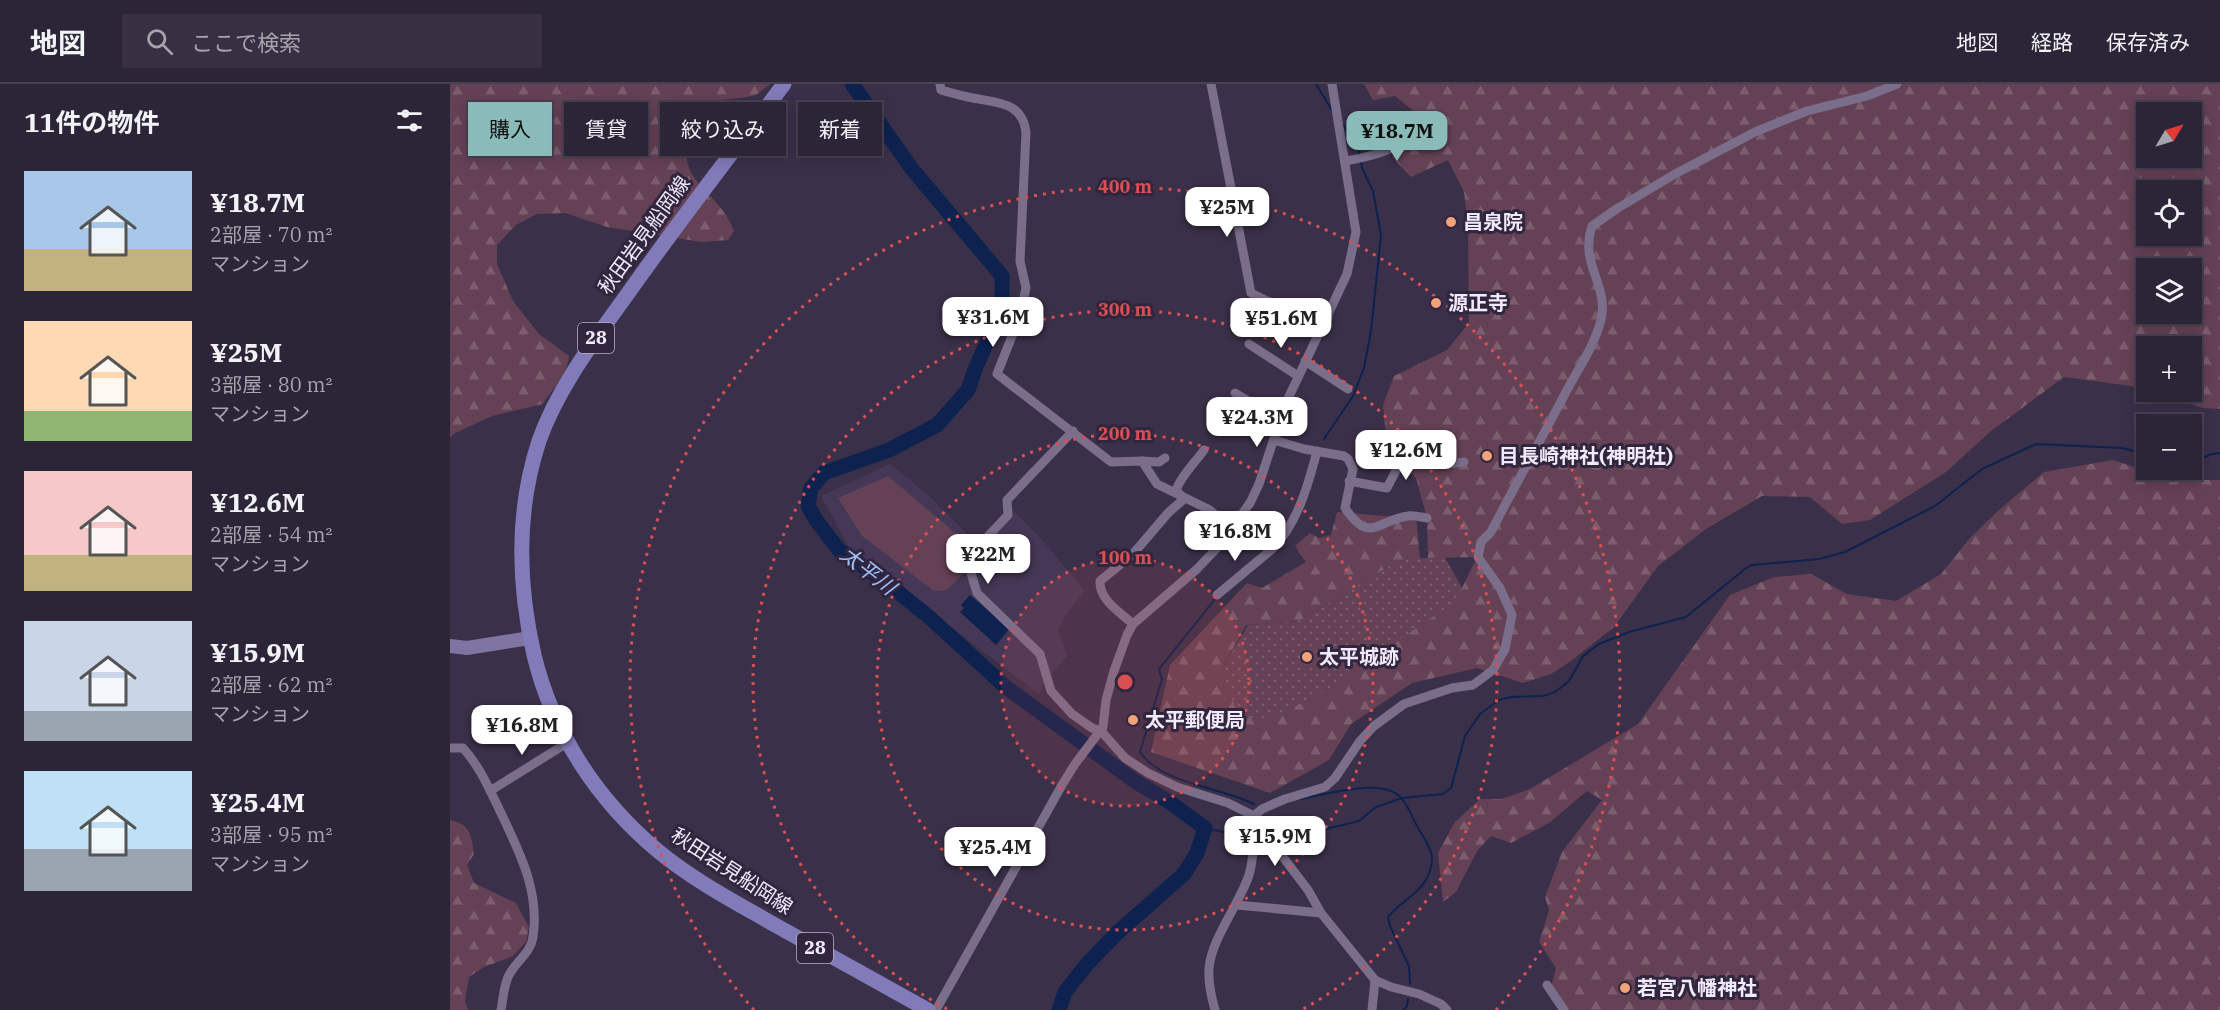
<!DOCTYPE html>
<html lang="ja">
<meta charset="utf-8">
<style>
:root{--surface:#2c2437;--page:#383042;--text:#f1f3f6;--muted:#a6a4ad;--line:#484152;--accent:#8bbbb9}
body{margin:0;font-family:"IBM Plex Serif","Noto Sans JP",serif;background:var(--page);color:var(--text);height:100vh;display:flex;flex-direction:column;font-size:22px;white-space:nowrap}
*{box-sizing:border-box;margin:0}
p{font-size:20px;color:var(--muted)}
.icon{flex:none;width:33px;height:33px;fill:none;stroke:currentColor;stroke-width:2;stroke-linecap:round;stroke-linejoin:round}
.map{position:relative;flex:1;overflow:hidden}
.drawer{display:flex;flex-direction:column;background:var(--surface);width:450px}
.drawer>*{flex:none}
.hud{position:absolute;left:18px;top:18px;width:570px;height:54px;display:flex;gap:12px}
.needle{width:39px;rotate:52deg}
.buttons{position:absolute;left:1686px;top:18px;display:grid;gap:12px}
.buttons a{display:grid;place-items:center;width:66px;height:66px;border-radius:0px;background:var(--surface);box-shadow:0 3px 15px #0003,0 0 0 2px var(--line);font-size:30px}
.price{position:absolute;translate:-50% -51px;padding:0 14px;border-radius:12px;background:#fff;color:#222;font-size:20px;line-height:39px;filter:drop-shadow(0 2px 3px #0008)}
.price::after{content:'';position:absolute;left:50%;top:36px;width:18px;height:14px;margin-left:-9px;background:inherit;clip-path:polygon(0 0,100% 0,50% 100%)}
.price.active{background:var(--accent);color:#111}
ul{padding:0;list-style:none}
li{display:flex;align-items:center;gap:18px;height:150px;padding:0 24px}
li span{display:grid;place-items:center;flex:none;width:168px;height:120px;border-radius:0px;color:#555}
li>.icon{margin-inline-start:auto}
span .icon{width:72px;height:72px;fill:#fffc;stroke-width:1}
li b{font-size:26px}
h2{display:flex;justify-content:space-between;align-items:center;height:72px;padding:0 24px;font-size:26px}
.tag{padding:0 21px;border-radius:0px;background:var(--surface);box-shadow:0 3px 15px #0003,0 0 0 2px var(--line);font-size:21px;line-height:54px}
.tag.active{background:var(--accent);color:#111}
header{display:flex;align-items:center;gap:36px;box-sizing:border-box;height:84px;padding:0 30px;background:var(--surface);border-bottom:2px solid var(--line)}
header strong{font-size:28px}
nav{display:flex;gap:33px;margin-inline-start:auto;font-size:21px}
.search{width:420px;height:54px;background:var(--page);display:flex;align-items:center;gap:15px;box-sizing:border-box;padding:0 21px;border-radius:0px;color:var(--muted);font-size:22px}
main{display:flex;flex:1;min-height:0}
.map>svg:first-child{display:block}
</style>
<header>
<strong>地図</strong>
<div class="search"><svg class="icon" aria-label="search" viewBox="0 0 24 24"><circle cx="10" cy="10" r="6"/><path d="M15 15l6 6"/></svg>ここで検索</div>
<nav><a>地図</a><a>経路</a><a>保存済み</a></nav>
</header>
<main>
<section class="drawer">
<h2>11件の物件<svg class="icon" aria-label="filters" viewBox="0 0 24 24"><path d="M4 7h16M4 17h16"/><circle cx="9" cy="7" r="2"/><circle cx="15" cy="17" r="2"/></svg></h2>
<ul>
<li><span style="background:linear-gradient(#a9c7e8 65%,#c2b280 0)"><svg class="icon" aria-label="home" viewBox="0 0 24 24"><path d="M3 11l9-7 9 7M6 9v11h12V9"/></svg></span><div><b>¥18.7M</b><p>2部屋 · 70 m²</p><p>マンション</p></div></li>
<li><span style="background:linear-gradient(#ffd9b3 75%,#8fb573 0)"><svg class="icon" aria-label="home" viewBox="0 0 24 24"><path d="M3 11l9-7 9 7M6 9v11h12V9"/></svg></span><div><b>¥25M</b><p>3部屋 · 80 m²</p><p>マンション</p></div></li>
<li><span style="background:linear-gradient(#f6c9c9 70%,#c2b280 0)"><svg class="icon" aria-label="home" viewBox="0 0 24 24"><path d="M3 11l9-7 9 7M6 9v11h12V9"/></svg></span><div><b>¥12.6M</b><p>2部屋 · 54 m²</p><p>マンション</p></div></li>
<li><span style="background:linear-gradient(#c9d6e8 75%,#9aa5b1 0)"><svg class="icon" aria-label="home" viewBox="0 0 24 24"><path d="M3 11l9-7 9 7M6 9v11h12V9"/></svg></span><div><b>¥15.9M</b><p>2部屋 · 62 m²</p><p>マンション</p></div></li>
<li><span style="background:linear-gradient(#bfe0f5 65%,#9aa5b1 0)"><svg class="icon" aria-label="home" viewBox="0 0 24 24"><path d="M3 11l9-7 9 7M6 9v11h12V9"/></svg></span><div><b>¥25.4M</b><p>3部屋 · 95 m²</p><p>マンション</p></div></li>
</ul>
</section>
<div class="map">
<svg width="1770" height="926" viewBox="0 0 1770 926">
<defs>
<pattern id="forest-firs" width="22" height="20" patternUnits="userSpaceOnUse" patternTransform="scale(1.5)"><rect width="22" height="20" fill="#654155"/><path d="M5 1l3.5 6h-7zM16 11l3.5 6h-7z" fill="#7b5d6e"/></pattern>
<pattern id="garden-dots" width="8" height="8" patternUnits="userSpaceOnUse" patternTransform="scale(1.5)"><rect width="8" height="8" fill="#654155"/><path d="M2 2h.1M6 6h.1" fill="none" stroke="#7b5d6e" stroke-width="1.8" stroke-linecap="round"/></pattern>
</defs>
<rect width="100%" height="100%" fill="#3b3049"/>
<path fill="#453756" d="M440,380L476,409L531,464L563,426L590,453L635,507L618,528L608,545L617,572L595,597L589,610L401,467L371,412Z"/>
<g fill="url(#forest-firs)" fill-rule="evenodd">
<path d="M0,0H320C316,3 310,9 305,11C291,16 275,13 260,19C251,24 244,34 241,44C222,101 267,102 284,147L278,156L252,158L157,143L115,129L87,130L66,141L47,161V180L63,217L89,250L119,272C118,289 102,306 93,320L42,332L5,349L0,353Z"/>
<path d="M914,0H1770V325L1753,324L1706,308H1742V262H1696V304L1614,293L1541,347L1496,388L1420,436L1392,440L1360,413L1312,412L1256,445L1208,482L1164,543L1121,577L1101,590L1073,599L1027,584L962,599L901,640L879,676L820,709L701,668L720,581L797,499L812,504L856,478L845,462L860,449L869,454L881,451L887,428L935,432L966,431L970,475L948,477L849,537L796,541L772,585L1012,504L1027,473L978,474L977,434L966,394L937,362L933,321L944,292L997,266L1019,239L1018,141L1014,108L998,76L961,93L942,73L972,41L967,30L945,12L923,16ZM1696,28H1742V74H1696ZM1696,106H1742V152H1696ZM1696,184H1742V230H1696Z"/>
<path d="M1663,376L1724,396H1770V926H1117L1101,903L1106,884L1089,858L1099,826L1095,813L1112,768L1152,716L1137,707L1099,739L1061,759L1041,752L1027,767L1006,808L993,818L988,769L1005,738L1030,715H1051L1080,705L1188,640L1280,511L1324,493L1361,490L1397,510L1446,517L1491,490L1520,454L1550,425L1594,388Z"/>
<path d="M0,736C21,741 21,750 24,770L17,781L24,799L66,819L79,843L76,858L63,872L34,883L19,893L15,917L18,926H0Z"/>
</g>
<path fill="url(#garden-dots)" d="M994,472L1012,504L1001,520L865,614L809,638L787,629L772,585L798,541L849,537L948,477Z"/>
<path fill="#654155" d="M438,392L523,464L515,488L497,506L484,507L412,452L388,414Z"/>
<path fill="#0d224f" d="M520,511L559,545L546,561L510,528L514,524L511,521Z"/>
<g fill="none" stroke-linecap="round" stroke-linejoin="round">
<g stroke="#0d224f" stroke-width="2">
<path d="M866,0L883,28"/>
<path d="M892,40L905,56L910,71"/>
<path d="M874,355L903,312L914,284L921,247L931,151L923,107L912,84L911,77"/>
<path d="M1742,378L1762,370L1770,369"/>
<path d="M766,514L709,585L712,595L690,668C711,700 771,703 804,720"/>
<path d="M850,715C875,711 934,692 952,715C960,724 963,737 970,747C981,765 987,773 977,794C970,809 949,819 938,833L940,842L959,882L960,900"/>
<path d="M755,744L773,748L804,746"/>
<path d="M821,745L828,746L838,743L856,747L872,746L909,737L926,723L952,714L993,710L1001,704L1015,652L1030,630L1049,616L1061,613L1093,612L1105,608L1119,597L1133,572L1149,560L1179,548L1236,533L1296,484L1302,481L1369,475L1395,468L1485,422L1532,385L1586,360L1672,364L1696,370"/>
<path d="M953,926L957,922L958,915"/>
</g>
<path stroke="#0d224f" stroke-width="15" d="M402,0L462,85L552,192V224L526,283L518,306L487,341L439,366L374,389L361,404L358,422L366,436L389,466L433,496L479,533L557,604L686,698L718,717L755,744L747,769L734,790L667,849L638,879L615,908L609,926"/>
<g stroke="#7a6e8a" stroke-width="9">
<path d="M490,0L491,6C502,9 512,12 523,14C548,19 573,18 576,49L570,177L576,204L570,232L547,290L661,378L692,377L707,400L760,426L781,445L792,443L821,466C847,441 858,402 867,367"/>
<path d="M761,0L801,209L817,217L878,233"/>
<path d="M895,77C921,73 943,66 965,53"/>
<path d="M799,260L848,292"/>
<path d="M855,277L898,305"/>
<path d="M785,309L830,336"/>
<path d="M623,347L557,416L558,431L523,468L518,479L527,509L590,570L601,607L622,630L642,644L651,647L675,674L698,689L727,703L778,719L804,732L813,747L858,806L871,829L925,896L941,903L969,910L991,920L997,926"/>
<path d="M824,356L854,365L894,372L898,375L903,385L895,424C920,461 928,436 958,432C964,431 971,433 977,434"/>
<path d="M692,377L709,378L715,374"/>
<path d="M899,397L937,404L953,373L964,368L998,380L1014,378"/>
<path d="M767,511L821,466"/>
<path d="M683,540C670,528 649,516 650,497L683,470L718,429L734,415L726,406C732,390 744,380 754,366"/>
<path d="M0,664H13C30,683 39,704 50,727C69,767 90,807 83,853C81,869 66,877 59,891C54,900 53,915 51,926"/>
<path d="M40,707L117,659"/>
<path d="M804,732L812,725L835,715L875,703L885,694L910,657L924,642L954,620L1002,604L1023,601L1043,586L1055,565L1062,531L1050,504L1028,473L1031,458L1041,448C1065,401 1092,354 1117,306C1129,284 1145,260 1151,236C1159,200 1129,180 1142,142L1168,124L1225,90L1305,48L1357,27L1417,12L1447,0"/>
<path d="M787,821L871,829"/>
<path d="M1097,901L1114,926"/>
<path d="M486,926L612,701L625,680L653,643L656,616L664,587L677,551L683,540L747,485L767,464L800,419L809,400L835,321L897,190L906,148L882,0"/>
<path d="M765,926C761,912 758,899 759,885C761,855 789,821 799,791C805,771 799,767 813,747"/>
<path d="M922,926L925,896"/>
</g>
<path stroke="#7e75a2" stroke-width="14" d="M0,562L17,564L80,554"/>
<path stroke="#827bba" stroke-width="15" d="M334,0C282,69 229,137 179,208C146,254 108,303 89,357C66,427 68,501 84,571C103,649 147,716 208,767C243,796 285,818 325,841C376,869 427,898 478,926"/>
</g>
<circle cx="675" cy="598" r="124" fill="#db4f52" fill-opacity=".12"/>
<g fill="none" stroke="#db4f52" stroke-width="3" stroke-dasharray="3 6">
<circle cx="675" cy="598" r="124"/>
<circle cx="675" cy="598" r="248"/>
<path d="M497 925A372 372 0 1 1 853 925"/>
<path d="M304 926A495 495 0 1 1 1046 926"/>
</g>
<g fill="#f0a27a" stroke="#31263e" stroke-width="2">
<circle cx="1001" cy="138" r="6"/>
<circle cx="986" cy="219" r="6"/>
<circle cx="1037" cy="372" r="6"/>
<circle cx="857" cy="573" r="6"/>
<circle cx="683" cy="636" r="6"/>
<circle cx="1175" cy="904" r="6"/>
</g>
<g text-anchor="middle" stroke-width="6" stroke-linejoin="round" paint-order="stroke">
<g fill="#31263e" stroke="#b7afc2" stroke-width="1.5">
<rect x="128" y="239" width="36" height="30" rx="4.5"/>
<rect x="347" y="849" width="36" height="30" rx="4.5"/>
</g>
<g font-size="18" font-weight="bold" fill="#f0eafa">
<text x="146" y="260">28</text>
<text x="365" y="870">28</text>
</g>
<g font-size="20" font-weight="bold" fill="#f0eafa" stroke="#31263e" text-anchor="start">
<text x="1013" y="145">昌泉院</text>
<text x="998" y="226">源正寺</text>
<text x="1049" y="379">目長崎神社(神明社)</text>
<text x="869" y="580">太平城跡</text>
<text x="695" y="643">太平郵便局</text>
<text x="1187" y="911">若宮八幡神社</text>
</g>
<g font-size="20" fill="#f0eafa" stroke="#31263e">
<text transform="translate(194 151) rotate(-54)" y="7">秋田岩見船岡線</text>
<text transform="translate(282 787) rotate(33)" y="7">秋田岩見船岡線</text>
</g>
<g font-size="21" font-style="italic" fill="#a1c1fe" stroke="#31263e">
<text transform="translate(418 487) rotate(38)" y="7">太平川</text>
</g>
</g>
<circle cx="675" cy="598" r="9" fill="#db4f52" stroke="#31263e" stroke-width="3"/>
<g font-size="18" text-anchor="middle" font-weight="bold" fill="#db4f52" stroke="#31263e" stroke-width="6" stroke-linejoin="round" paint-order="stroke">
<text x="675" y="109">400 m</text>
<text x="675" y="232">300 m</text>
<text x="675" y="356">200 m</text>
<text x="675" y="480">100 m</text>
</g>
</svg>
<div class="buttons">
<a><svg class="needle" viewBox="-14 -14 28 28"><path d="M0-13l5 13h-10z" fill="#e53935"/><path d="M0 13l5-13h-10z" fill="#a6a4ad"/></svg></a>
<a><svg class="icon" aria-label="locate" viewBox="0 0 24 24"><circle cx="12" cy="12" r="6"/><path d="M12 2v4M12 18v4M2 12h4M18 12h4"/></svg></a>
<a><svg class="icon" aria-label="layers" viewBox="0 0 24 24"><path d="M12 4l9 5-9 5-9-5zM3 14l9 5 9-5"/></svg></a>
<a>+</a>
<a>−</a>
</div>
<b class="price active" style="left:947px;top:78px">¥18.7M</b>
<b class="price" style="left:777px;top:154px">¥25M</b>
<b class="price" style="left:543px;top:264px">¥31.6M</b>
<b class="price" style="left:831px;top:265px">¥51.6M</b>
<b class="price" style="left:807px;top:364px">¥24.3M</b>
<b class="price" style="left:956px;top:397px">¥12.6M</b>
<b class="price" style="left:785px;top:478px">¥16.8M</b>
<b class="price" style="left:538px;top:501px">¥22M</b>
<b class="price" style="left:72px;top:672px">¥16.8M</b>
<b class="price" style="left:825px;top:783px">¥15.9M</b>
<b class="price" style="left:545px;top:794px">¥25.4M</b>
<div class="hud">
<a class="tag active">購入</a>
<a class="tag">賃貸</a>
<a class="tag">絞り込み</a>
<a class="tag">新着</a>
</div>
</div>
</main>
